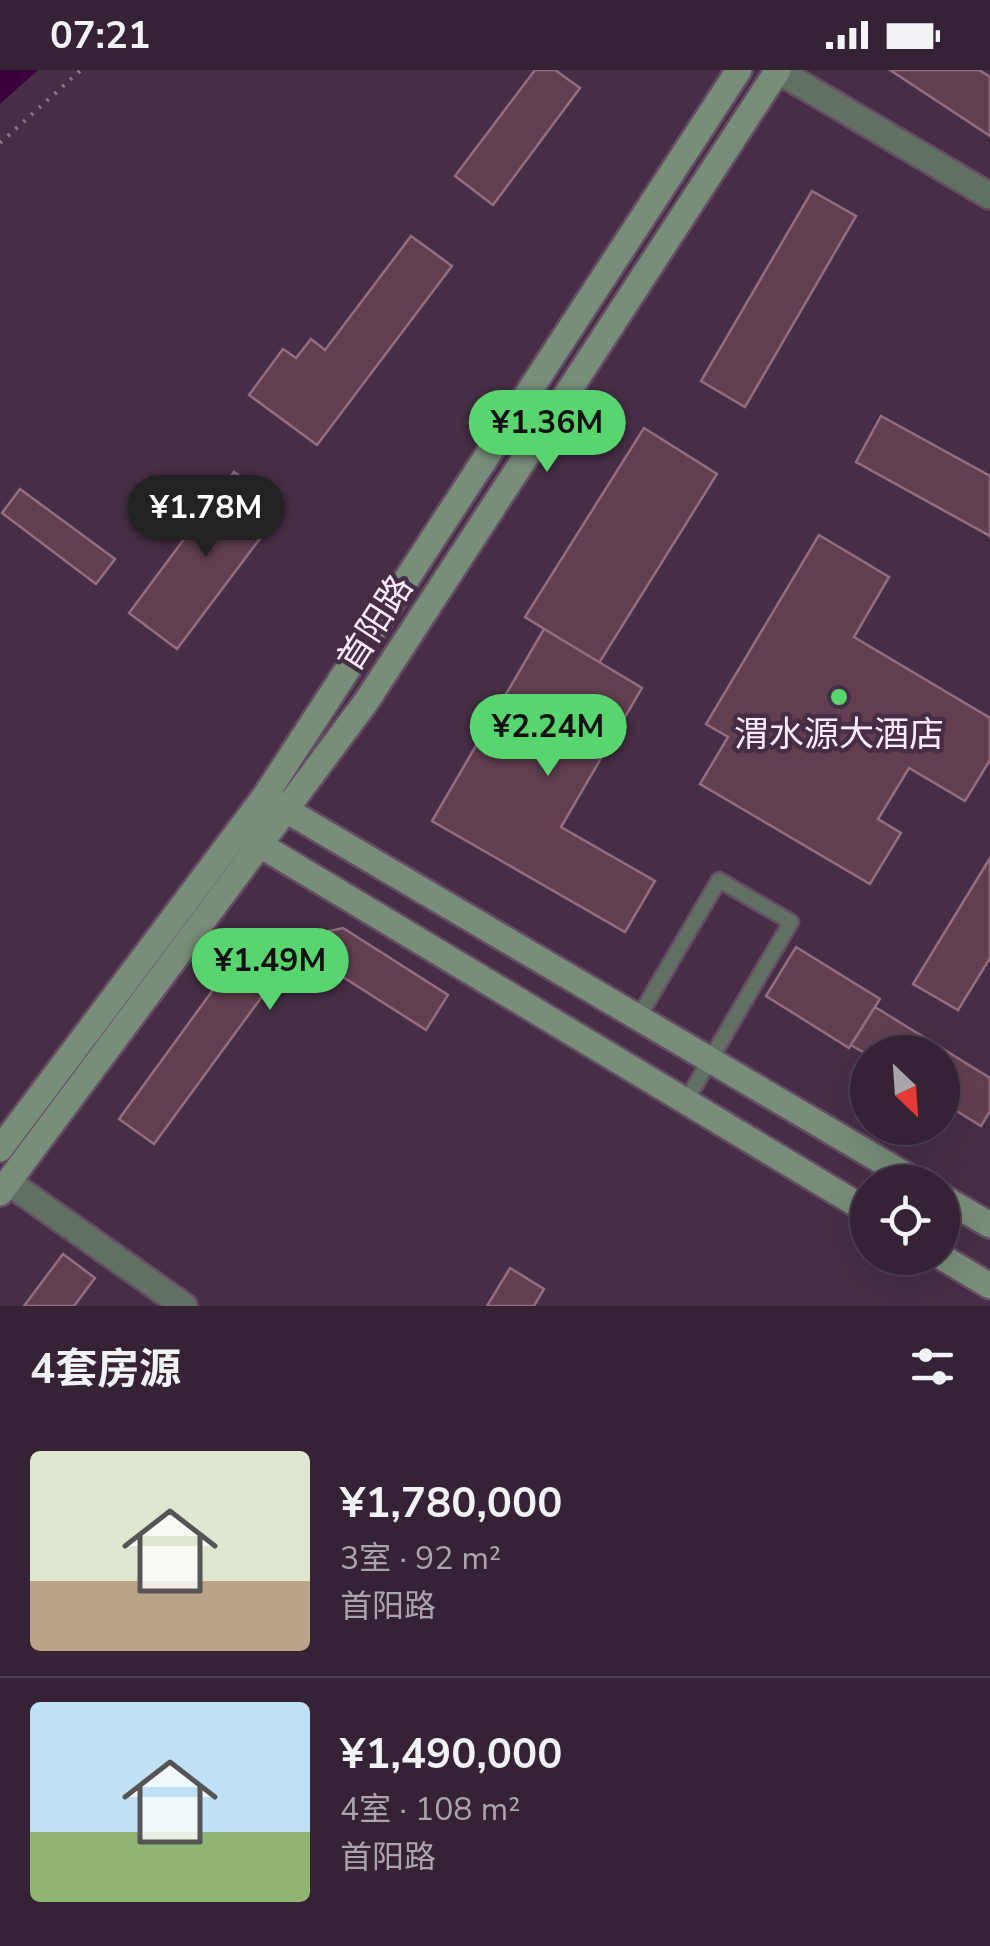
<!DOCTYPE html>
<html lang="zh">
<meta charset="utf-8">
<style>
:root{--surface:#352234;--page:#402f40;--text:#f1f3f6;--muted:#aaa4ac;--line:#4f3f4f;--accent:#59d56f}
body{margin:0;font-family:"Nunito Sans","Noto Sans SC",sans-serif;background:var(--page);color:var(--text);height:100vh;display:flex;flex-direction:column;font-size:38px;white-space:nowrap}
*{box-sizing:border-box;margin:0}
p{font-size:32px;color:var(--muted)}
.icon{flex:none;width:55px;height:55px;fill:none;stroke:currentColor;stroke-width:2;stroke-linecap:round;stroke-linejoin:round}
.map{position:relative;height:1236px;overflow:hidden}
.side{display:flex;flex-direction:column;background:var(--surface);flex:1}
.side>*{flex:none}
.needle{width:65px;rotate:155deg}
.fabs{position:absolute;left:850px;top:965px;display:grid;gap:20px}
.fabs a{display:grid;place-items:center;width:110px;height:110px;border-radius:50%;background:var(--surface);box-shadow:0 10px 40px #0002,0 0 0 2px var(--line);font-size:50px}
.price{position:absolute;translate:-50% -85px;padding:0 22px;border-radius:35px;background:var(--accent);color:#111;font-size:32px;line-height:65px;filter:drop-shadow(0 2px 5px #0008)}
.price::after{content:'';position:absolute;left:50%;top:60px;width:30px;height:22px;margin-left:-15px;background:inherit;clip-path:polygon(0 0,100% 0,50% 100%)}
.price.on{background:#222;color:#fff}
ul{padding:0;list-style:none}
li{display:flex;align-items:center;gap:30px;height:250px;padding:0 30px}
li+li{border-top:2px solid var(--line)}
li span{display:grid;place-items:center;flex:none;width:280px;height:200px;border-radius:10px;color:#555}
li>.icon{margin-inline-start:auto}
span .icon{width:120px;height:120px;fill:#fffc;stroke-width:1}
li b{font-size:42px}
h2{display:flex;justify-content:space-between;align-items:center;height:120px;padding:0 30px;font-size:42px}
.status{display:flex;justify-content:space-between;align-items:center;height:70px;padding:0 50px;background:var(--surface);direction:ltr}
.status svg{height:28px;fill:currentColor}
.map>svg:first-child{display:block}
</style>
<div class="status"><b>07:21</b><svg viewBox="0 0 49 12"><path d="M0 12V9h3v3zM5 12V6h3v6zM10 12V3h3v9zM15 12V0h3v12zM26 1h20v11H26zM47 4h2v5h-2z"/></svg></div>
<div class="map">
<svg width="990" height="1236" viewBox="0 0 990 1236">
<rect width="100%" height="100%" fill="#472e46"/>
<path fill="#3a003c" d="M0,0H38L0,34Z"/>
<g fill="#613f51" stroke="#936e81" stroke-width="2.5">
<path d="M535,0H555L580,18L493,135L455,106Z"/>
<path d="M890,0H979L990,7V66Z"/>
<path d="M812,121L856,146L745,337L701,311Z"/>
<path d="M411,166L452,196L317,375L249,325L283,279L296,288L311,269L325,280Z"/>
<path d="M881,346L990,406V466L856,392Z"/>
<path d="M644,358L717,404L599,593L525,547Z"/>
<path d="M234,402L283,438L177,579L129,543Z"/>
<path d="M20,419L115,489L96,514L2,443Z"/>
<path d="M819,465L889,507L854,567L990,648V690L965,731L909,698L878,749L901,763L870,814L700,714L728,667L706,654Z"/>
<path d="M544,559L642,618L561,757L655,811L625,862L432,751Z"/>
<path d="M990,788V888L958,940L913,914Z"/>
<path d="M343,858L448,925L426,960L321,893L274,904L277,906L154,1074L119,1049L242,880Z"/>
<path d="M796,877L880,929L849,978L766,926Z"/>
<path d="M875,937L990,1008V1041L981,1056L942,1032V982H868V985L851,975Z"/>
<path d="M63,1184L95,1208L74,1236H24Z"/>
<path d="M510,1198L544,1219L534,1236H487Z"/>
</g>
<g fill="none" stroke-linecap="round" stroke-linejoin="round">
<defs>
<path id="lane" d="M638,948L719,810L791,852L686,1031"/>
<g id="street">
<path d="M777,0L990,126"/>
<path d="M8,1112L184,1236"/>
</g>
<g id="secondary">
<path d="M276,734L917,1112"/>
<path d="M247,767L868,1141"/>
<path d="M0,1079L265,726L739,0"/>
<path d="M0,1123L366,632L778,0"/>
<path d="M942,1127L990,1155"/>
<path d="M942,1187L990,1216"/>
</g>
</defs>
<use href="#lane" stroke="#644c63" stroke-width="19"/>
<use href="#street" stroke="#644c63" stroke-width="30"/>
<use href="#secondary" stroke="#644c63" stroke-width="30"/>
<path stroke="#8d778c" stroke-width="4" stroke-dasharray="2.5 8" stroke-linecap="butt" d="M0,73L81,0"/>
<use href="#lane" stroke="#626f63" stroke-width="14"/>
<use href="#street" stroke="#626f63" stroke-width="25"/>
<use href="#secondary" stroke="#788d7a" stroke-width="25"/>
</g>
<circle fill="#59d56f" stroke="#472e46" stroke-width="4" cx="839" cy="627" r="10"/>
<g text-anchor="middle" stroke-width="9" stroke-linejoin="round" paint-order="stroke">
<g font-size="35" fill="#fdecfc" stroke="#472e46">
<text transform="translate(375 553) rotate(-57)" y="12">首阳路</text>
</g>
<g font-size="35" fill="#fdecfc" stroke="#472e46">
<text x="839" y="676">渭水源大酒店</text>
</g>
</g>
</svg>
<div class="fabs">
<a><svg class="needle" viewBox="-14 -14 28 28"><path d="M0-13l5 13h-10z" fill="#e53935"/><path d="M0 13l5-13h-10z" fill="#aaa4ac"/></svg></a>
<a><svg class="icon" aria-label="locate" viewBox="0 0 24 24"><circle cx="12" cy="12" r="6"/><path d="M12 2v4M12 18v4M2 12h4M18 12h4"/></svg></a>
</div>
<b class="price" style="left:547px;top:405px">¥1.36M</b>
<b class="price on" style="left:206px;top:490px">¥1.78M</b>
<b class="price" style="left:548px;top:709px">¥2.24M</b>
<b class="price" style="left:270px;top:943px">¥1.49M</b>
</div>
<section class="side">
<h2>4套房源<svg class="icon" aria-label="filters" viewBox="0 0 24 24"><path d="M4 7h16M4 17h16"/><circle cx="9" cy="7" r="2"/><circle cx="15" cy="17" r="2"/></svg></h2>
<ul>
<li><span style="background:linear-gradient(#dfe7d0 65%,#b9a48a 0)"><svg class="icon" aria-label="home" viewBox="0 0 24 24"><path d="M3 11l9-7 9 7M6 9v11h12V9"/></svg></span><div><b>¥1,780,000</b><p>3室 · 92 m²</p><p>首阳路</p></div></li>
<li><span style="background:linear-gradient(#bfe0f5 65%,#8fb573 0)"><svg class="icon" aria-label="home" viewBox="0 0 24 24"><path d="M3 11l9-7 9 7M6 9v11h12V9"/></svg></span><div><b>¥1,490,000</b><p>4室 · 108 m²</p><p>首阳路</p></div></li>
</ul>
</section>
